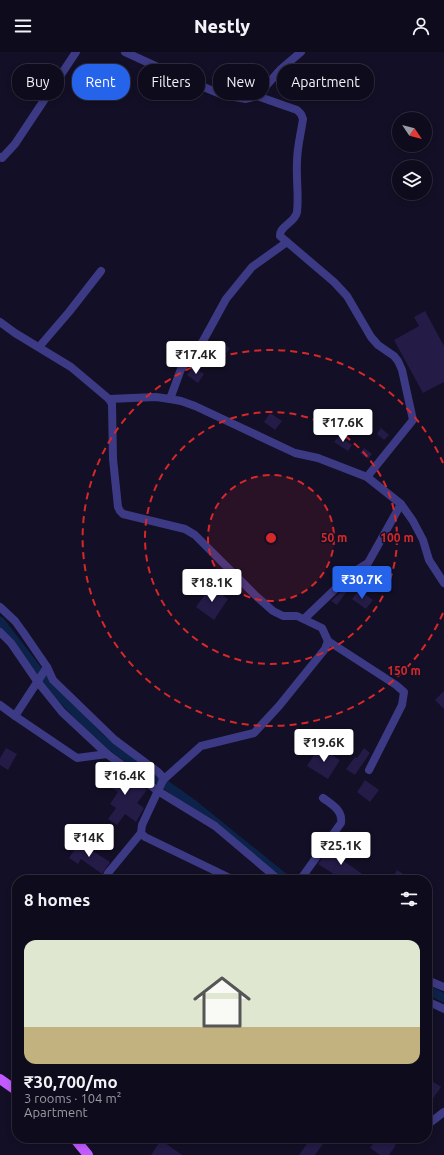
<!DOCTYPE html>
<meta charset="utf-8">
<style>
:root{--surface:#0e0b1c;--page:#171425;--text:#f1f3f6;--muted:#9b9ba3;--line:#2e2b3b;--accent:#2563eb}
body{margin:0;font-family:Ubuntu,sans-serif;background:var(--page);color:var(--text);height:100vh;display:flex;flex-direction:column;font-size:15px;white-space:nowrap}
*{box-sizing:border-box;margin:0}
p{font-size:13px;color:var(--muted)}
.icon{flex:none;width:22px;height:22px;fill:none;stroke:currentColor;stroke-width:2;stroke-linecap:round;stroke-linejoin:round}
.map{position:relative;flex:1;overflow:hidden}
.side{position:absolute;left:12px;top:823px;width:420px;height:268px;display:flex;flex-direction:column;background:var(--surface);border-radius:16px;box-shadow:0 2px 6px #0003,0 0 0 1px var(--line)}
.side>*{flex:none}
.top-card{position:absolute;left:12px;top:12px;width:420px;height:36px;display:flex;gap:8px}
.needle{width:26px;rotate:125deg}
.tools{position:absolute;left:392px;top:60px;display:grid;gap:8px}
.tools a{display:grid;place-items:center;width:40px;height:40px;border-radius:50%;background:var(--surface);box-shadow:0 2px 6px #0003,0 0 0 1px var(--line);font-size:20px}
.price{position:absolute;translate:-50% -34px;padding:0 9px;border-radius:4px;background:#fff;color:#222;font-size:13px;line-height:26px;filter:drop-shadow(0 1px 2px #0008)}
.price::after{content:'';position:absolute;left:50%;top:24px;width:12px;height:9px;margin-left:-6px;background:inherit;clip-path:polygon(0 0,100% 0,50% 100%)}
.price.selected{background:var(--accent);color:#fff}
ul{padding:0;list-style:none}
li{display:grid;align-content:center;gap:8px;height:212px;padding:0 12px}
li span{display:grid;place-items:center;height:124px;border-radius:12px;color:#555}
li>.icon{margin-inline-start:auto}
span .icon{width:72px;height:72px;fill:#fffc;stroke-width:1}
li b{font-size:17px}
h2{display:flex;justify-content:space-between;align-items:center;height:48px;padding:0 12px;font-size:17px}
.pill{padding:0 14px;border-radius:16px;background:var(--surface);box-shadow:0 2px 6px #0003,0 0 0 1px var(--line);font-size:14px;line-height:36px}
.pill.selected{background:var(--accent);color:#fff}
header{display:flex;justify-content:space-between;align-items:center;height:52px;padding:0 12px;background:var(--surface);font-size:18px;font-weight:800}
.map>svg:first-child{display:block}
</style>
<header><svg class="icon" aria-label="menu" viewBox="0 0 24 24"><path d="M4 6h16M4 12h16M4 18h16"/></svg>Nestly<svg class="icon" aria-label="person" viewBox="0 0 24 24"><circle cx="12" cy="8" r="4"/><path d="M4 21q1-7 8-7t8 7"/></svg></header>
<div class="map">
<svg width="444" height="1103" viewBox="0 0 444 1103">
<rect width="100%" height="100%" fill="#130f26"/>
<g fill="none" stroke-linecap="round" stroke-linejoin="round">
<g stroke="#0c2248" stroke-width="9">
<path d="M0,569L49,633L101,687L193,752L287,828"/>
<path d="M427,937L444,946"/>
</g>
</g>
<g fill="#241b47">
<path d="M425,259L444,294V330L423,341L394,288L419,274L414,265Z"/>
<path d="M219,289L230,296L225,303L215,295Z"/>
<path d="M193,315L204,322L198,331L187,323Z"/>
<path d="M270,361L282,369L275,378L264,370Z"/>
<path d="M381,376L389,383L384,388L377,382Z"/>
<path d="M339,384L352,393L348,399L334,390Z"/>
<path d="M364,396L372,402L368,407L360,401Z"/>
<path d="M211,534L228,547L214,568L196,555Z"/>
<path d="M344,537L347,539L337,553L331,549Z"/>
<path d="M359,538L373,548L366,557L352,547Z"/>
<path d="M444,639V657L435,648Z"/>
<path d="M319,695L340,708L328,727L307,714Z"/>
<path d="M6,696L17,702L8,718L0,713V706Z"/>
<path d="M364,696L370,701L355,723L346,717L355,705L357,706Z"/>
<path d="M114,714L147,738L137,751L144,756L136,770L125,762L117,773L108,767L116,756L110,752L118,740L103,730Z"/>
<path d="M365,728L379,738L370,750L357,740Z"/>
<path d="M83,789L89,794L88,796L110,810L102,822L81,807L78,812L69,806L77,794L79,795Z"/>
<path d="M341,792L348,797L342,808L371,828H343L318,812L326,801L331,804Z"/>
<path d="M397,818L413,828H391Z"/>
<path d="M432,1029L441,1035L427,1055V1036Z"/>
<path d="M311,1086H327L315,1103H299Z"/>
<path d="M377,1086H387L396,1093L389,1103H380L370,1096Z"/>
<path d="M161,1088L182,1103H151Z"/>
</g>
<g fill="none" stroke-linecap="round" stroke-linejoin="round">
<g stroke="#3d3a85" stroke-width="8">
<path d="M125,0L184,27L223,43L246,47L257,44L281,17L301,0"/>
<path d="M257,44L297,58L301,62L303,67C301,81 297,96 297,110C296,126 299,144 297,160C295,171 279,174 280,184L334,230L347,244L371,285L378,293L394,304L398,309L402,318L413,368L367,425"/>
<path d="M0,105L2,106L15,92L76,0"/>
<path d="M0,270L15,281L71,315L109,347L112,352L113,407L118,455L120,459L123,462L185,477L195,483L256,544L273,559L283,564H297L322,576L328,589L396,633L404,640L402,653L369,718"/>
<path d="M39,295L69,260L101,219"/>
<path d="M109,347L156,345L170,347L181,317L203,289L226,247L252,215L287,190"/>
<path d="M170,347L181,349L195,354L295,401L318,406L367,425L401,452L413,469L423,488L429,508L444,531"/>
<path d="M0,555L15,569L23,580L47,615L53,628L115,688L158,720L162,724L163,728"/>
<path d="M304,567L352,521L368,511L401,452"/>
<path d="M0,580L11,591L37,629L62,660L107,702L158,739L215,774L279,828"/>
<path d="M0,653L15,664L47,615"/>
<path d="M15,664L77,706L107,702"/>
<path d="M105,828L108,821L141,781"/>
<path d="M234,828L145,785L141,781L142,773L163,728L201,694L254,681L279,654L325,597L328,589"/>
<path d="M300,828L341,771C343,758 332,753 323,746"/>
<path d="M427,928L444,935"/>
<path d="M427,949L444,957"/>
<path d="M427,1073L444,1060"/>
</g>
<g stroke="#c25bff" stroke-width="10">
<path d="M0,1027L17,1039"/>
<path d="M74,1086L88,1103"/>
</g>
</g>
<circle cx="271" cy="486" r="63" fill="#d62828" fill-opacity=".12"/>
<g fill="none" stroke="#d62828" stroke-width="2" stroke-dasharray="7 5">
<circle cx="271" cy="486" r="63"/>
<circle cx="271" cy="486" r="126"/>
<path d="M443 561A188 188 0 1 1 443 411"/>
</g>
<circle cx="271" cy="486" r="6" fill="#d62828" stroke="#130f26" stroke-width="2"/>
<g font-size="12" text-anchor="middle" font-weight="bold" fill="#d62828" stroke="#130f26" stroke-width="3" stroke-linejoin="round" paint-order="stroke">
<text x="334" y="490">50 m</text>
<text x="397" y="490">100 m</text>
<text x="404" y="623">150 m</text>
</g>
</svg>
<div class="tools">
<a><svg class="needle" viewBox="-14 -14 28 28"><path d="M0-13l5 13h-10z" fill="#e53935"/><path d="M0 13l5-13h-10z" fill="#9b9ba3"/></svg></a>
<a><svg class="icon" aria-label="layers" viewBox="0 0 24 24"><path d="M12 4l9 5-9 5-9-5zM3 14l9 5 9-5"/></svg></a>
</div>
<b class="price" style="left:196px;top:323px">₹17.4K</b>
<b class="price" style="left:343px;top:391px">₹17.6K</b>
<b class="price selected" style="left:362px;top:548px">₹30.7K</b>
<b class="price" style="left:212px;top:551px">₹18.1K</b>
<b class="price" style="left:324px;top:711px">₹19.6K</b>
<b class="price" style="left:125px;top:744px">₹16.4K</b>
<b class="price" style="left:89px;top:806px">₹14K</b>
<b class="price" style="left:341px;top:814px">₹25.1K</b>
<div class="top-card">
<a class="pill">Buy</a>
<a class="pill selected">Rent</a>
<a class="pill">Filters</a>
<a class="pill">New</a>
<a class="pill">Apartment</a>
</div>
<section class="side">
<h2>8 homes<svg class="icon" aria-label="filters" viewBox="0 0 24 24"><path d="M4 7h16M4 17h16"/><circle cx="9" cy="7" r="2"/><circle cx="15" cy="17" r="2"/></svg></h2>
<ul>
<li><span style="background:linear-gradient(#dfe7d0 70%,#c2b280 0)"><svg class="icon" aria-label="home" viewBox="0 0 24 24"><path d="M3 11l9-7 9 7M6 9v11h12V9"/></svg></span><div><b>₹30,700/mo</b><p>3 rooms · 104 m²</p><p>Apartment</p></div></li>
</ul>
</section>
</div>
